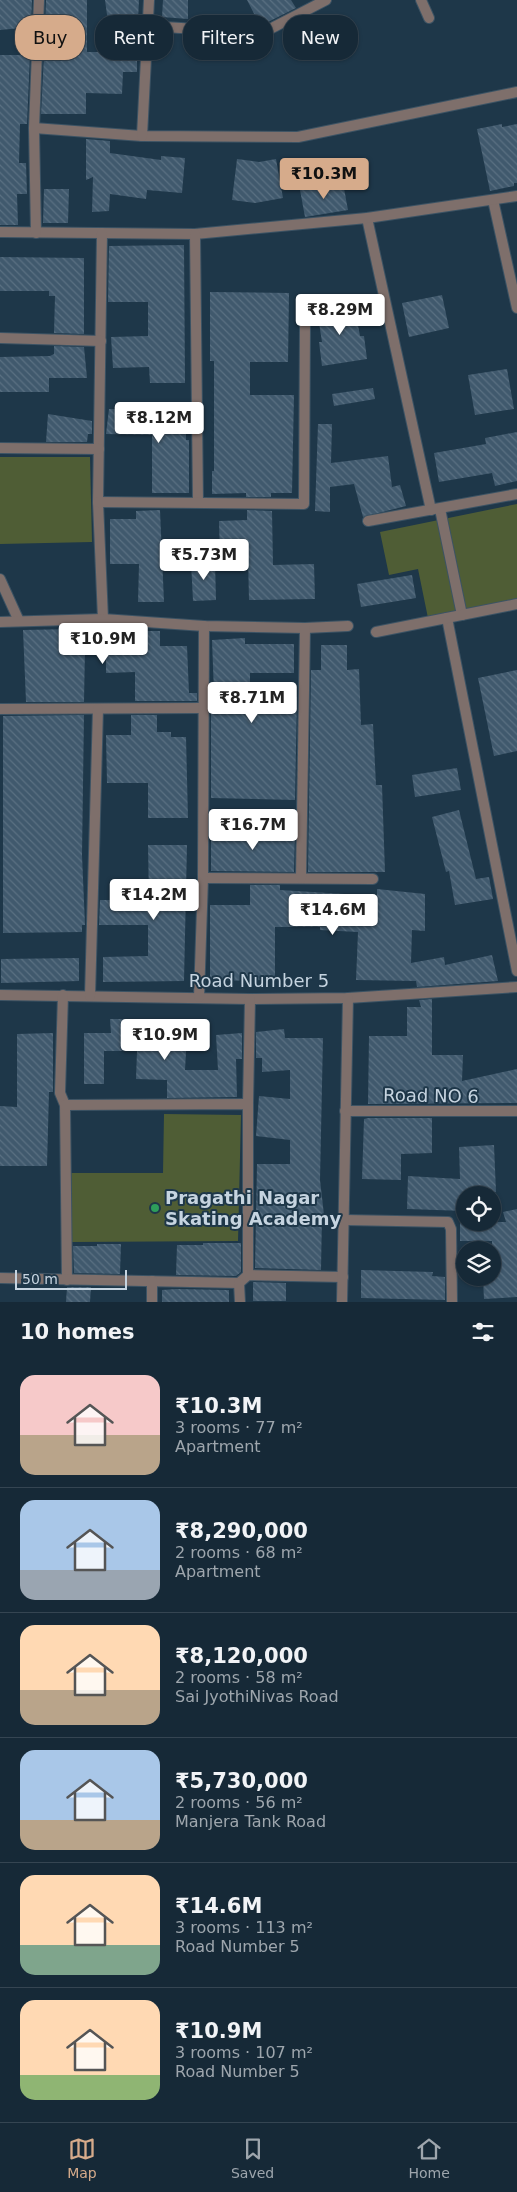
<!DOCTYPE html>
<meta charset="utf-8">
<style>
:root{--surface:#162937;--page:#233542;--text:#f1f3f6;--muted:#9ea6ad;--line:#354552;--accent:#d6ab8b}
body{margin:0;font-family:"DejaVu Sans",sans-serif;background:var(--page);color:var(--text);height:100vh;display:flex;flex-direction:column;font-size:19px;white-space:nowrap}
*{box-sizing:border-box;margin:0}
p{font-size:16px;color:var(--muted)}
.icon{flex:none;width:28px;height:28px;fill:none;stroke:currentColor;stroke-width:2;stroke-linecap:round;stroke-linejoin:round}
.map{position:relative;height:1302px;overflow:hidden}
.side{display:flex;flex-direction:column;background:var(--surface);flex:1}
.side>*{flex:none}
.hud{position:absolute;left:15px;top:15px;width:488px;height:45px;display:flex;gap:10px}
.fabs{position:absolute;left:456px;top:1186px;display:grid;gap:10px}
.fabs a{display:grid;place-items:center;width:45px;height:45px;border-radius:50%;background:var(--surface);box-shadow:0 1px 4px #0004,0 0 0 1px var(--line);font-size:25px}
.scale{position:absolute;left:15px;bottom:12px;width:112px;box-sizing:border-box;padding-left:5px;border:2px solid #c6d4e0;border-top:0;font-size:14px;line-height:18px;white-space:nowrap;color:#c6d4e0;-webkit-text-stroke:4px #1e3749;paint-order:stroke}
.price{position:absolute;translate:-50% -42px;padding:0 11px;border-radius:5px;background:#fff;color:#222;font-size:16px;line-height:32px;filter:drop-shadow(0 1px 2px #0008)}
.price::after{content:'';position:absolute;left:50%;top:30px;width:15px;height:11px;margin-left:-8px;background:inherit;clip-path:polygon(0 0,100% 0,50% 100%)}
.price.active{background:var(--accent);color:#111}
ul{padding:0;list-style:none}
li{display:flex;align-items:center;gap:15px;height:125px;padding:0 20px}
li+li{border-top:1px solid var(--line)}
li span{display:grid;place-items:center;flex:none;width:140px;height:100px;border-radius:15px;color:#555}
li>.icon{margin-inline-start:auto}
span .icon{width:60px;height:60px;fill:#fffc;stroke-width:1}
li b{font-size:21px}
h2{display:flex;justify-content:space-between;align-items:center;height:60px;padding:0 20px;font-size:21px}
.pill{padding:0 18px;border-radius:20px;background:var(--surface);box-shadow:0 1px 4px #0004,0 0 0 1px var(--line);font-size:18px;line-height:45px}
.pill.active{background:var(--accent);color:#111}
.menu{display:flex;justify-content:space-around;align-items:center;height:70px;border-top:1px solid var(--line);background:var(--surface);font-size:14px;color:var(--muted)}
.menu a{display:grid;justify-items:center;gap:2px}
.menu .active{color:var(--accent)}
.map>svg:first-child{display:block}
</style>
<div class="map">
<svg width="517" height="1302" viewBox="0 0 517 1302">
<defs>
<pattern id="building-back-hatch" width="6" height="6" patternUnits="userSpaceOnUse" patternTransform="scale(1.25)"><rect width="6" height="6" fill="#40596d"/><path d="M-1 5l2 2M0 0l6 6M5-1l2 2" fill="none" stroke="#5a7082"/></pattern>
</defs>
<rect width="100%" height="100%" fill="#1e3749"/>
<g fill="#4f5d35">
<path d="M0,457H90L92,542L0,544Z"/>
<path d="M517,504V600L428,618L418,569L389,575L380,532Z"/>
<path d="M164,1114L241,1115L238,1241L72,1242L71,1173H163Z"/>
</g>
<g fill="url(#building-back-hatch)">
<path d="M0,0H32L31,27L0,30Z"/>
<path d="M46,0H87V52H112L105,0H139L138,20L128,19L132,52H137V72H123L122,94L86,93V114H41L44,55H49L50,26H45Z"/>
<path d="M163,0H188V19L162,17Z"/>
<path d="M247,0H291L296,8L266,23L263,31Z"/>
<path d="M0,55H30L27,124H20L19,163H26L27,194H17L18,225H0Z"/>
<path d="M502,124V127L517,124V183H514V186L490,191L477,129Z"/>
<path d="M86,139L110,141V153L161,160V156L185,158L182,193L147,190L146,199L110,194L109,211L92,212L93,177L86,180Z"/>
<path d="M237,159L259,162L276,159L283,198L255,203L232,200Z"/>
<path d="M343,183L348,210L305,217L300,190Z"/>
<path d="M44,189H69L68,223H43Z"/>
<path d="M184,245L185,383H150L149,367L113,368L111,337L148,336V302H108L109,246Z"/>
<path d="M0,257L84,258V334L54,333L55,296H49V291H0Z"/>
<path d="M210,292L289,293L288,362H250V395H294L292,493H271V497H246V493L212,494V471H214V361H210Z"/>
<path d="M442,295L449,328L409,337L402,303Z"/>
<path d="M354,303L360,336H364L367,359L322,366L319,342H322L317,310Z"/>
<path d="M54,346L84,347L87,378H49V392H0V357L50,356L54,354Z"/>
<path d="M507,369L514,409L475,415L468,375Z"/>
<path d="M373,388L375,399L334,406L332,394Z"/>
<path d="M109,409L186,410V440H189V493H152V435L106,434Z"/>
<path d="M48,414L92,421V434H88L87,442H46Z"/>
<path d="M318,424H332L331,463L388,456L392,487L400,485L406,506L363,517L354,484L330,487V512L315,511Z"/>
<path d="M517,432V481L495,486L492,473L439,482L434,453L486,444L485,438Z"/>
<path d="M160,510L164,602H138L139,564H110V519H136V511Z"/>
<path d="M247,510L272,511L273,565L314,564L315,599L249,600L248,558L220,559L219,521L247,520Z"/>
<path d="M191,562H215L216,600L193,601Z"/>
<path d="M412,575L416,598L361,607L357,584Z"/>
<path d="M74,629V632H103V634H136V631H160V646H187L189,693H197V701H135V672L106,673V648H85L84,702H26L23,630Z"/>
<path d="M245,638V644H294V673H250V697H297L295,800L211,798V693H214L212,640Z"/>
<path d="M321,645H347V670L359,669L361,725L373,724L376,785H382L385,872H308L311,670H321Z"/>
<path d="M517,670V751L494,756L478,678Z"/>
<path d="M84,715L82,855L85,925H82V932L3,933V716Z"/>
<path d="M131,715H157V732H171V737H186L188,818H148V783H107L106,735H131Z"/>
<path d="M457,768L461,790L415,797L412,775Z"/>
<path d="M459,810L476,879L489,877L493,899L455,905L449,871L446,872L432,817Z"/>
<path d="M211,830H295L294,872L211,871Z"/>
<path d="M148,845H187L184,981L103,982V957L148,956V925H99L100,900H149Z"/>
<path d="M250,885H280V890L377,896V889L425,894V931L412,930L411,963L444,957L445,965L492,955L498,981L417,987L416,981L356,980L358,932L320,930V927H275V980L210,981V905H250Z"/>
<path d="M79,958V981L1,983V959Z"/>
<path d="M432,999V1055H463L462,1081L517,1069V1103L368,1104L369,1036H407V1007H421L419,1000Z"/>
<path d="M110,1019H133L134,1034H187L185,1070H218L216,1035L242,1033V1059H236L237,1097L167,1098V1080L136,1079L137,1051H104V1084H84V1033H111Z"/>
<path d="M284,1029L285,1038H323L320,1180L324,1215H322L321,1270L255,1268L257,1164H290V1140L256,1136L259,1096L290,1099V1070L262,1072V1058H256V1032Z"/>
<path d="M53,1033V1092H49L47,1166H0V1106L17,1107V1034Z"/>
<path d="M368,1118H432V1153L401,1154V1180L362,1179L364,1119Z"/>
<path d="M494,1145L496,1192L465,1193V1211L407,1209L408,1176L460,1179L459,1147Z"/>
<path d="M517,1209V1297L484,1299L483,1280L484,1278H492V1241H460V1222H506L503,1212Z"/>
<path d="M203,1243H241V1272L236,1276L176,1275L177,1245H203Z"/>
<path d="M97,1244H121L120,1274L74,1273L73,1246H97Z"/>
<path d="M361,1270L433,1272L432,1276L445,1277V1300L361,1298Z"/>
<path d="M253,1282L286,1283V1301H253Z"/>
<path d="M67,1287H91L90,1302H66Z"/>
<path d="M176,1289L229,1290V1302H162V1290Z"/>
</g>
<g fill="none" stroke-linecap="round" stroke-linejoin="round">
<defs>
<g id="minor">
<path d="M421,0L429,18"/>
<path d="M148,26L246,32"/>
<path d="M270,29L326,0"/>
<path d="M34,128L142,136L298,137L517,92"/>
<path d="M142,136L149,0"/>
<path d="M493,200L517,308"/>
<path d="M367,218L431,510"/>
<path d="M0,232L195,234L367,218L517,196"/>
<path d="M36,233L34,128L39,0"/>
<path d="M102,233L98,502L103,619"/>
<path d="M195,234L198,502"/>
<path d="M0,338L101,341"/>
<path d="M0,448L99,449"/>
<path d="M98,502L304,504L305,324"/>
<path d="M440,509L462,615"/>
<path d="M368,521L517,494"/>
<path d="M0,579L19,621"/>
<path d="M447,618L517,971"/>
<path d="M0,622L103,619L204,626L305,628L348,626"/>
<path d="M376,632L517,604"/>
<path d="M0,709L203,708"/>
<path d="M203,878L373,879"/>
<path d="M301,878L305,628"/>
<path d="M0,995L250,999L348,998L517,987"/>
<path d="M63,995L60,1093L65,1105L67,1280"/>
<path d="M90,996L98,709"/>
<path d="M199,997L203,878L204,626"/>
<path d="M248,1104L250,999"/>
<path d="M65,1105L248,1104V1275"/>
<path d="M345,1111H517"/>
<path d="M345,1220L448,1222L451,1229L452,1302"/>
<path d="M0,1278L239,1283L248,1275L343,1277"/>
<path d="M152,1281V1302"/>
<path d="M239,1283L240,1302"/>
<path d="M342,1302L348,998"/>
</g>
</defs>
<use href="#minor" stroke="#3c5364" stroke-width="12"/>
<use href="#minor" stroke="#7e6f6b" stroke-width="10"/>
</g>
<circle fill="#2e9e5b" stroke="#1e3749" stroke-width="2" cx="155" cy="1208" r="5"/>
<g text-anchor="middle" stroke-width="4" stroke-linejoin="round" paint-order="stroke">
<g font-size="18" fill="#c6d4e0" stroke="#1e3749">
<text x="259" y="987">Road Number 5</text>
<text transform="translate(431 1096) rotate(1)" y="6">Road NO 6</text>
</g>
<g font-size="18" font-weight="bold" fill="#c6d4e0" stroke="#1e3749" text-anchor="start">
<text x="165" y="1204">Pragathi Nagar<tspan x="165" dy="21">Skating Academy</tspan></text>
</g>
</g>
</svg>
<div class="fabs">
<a><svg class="icon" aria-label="locate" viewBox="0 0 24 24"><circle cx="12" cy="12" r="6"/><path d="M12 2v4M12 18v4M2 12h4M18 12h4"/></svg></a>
<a><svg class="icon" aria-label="layers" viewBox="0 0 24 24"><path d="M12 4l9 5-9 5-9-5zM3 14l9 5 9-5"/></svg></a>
</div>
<div class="scale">50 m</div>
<b class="price active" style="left:324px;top:200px">₹10.3M</b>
<b class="price" style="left:340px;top:336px">₹8.29M</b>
<b class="price" style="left:159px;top:444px">₹8.12M</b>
<b class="price" style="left:204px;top:581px">₹5.73M</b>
<b class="price" style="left:103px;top:665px">₹10.9M</b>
<b class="price" style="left:252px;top:724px">₹8.71M</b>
<b class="price" style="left:253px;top:851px">₹16.7M</b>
<b class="price" style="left:154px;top:921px">₹14.2M</b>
<b class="price" style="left:333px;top:936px">₹14.6M</b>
<b class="price" style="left:165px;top:1061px">₹10.9M</b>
<div class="hud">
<a class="pill active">Buy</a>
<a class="pill">Rent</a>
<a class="pill">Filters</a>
<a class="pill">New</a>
</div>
</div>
<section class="side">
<h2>10 homes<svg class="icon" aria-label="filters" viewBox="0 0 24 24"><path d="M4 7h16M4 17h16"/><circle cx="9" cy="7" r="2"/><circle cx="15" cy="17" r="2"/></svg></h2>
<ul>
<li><span style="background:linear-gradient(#f6c9c9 60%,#b9a48a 0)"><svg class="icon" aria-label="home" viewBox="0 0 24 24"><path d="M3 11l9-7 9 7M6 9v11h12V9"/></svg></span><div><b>₹10.3M</b><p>3 rooms · 77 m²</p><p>Apartment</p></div></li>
<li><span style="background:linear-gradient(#a9c7e8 70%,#9aa5b1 0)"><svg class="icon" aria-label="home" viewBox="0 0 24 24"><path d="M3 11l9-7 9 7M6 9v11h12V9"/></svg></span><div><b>₹8,290,000</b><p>2 rooms · 68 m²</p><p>Apartment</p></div></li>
<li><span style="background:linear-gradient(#ffd9b3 65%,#b9a48a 0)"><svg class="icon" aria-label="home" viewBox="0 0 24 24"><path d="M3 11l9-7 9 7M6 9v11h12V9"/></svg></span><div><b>₹8,120,000</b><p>2 rooms · 58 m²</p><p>Sai JyothiNivas Road</p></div></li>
<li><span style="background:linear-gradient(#a9c7e8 70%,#b9a48a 0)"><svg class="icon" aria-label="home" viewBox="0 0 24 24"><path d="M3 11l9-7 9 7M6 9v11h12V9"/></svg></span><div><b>₹5,730,000</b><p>2 rooms · 56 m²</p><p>Manjera Tank Road</p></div></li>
<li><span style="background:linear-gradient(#ffd9b3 70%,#7fa58c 0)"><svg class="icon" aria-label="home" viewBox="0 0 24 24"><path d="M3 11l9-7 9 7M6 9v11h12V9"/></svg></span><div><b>₹14.6M</b><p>3 rooms · 113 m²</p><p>Road Number 5</p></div></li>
<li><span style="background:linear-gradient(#ffd9b3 75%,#8fb573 0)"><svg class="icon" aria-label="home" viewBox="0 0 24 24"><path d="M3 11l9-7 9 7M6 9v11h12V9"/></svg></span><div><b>₹10.9M</b><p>3 rooms · 107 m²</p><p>Road Number 5</p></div></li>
</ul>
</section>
<nav class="menu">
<a class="active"><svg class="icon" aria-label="map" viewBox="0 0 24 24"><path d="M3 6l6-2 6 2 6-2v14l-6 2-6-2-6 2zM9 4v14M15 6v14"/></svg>Map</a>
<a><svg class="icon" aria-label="saved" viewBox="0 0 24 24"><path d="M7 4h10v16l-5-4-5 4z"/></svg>Saved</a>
<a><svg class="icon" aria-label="home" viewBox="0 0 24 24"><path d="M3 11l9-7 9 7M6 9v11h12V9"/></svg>Home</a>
</nav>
